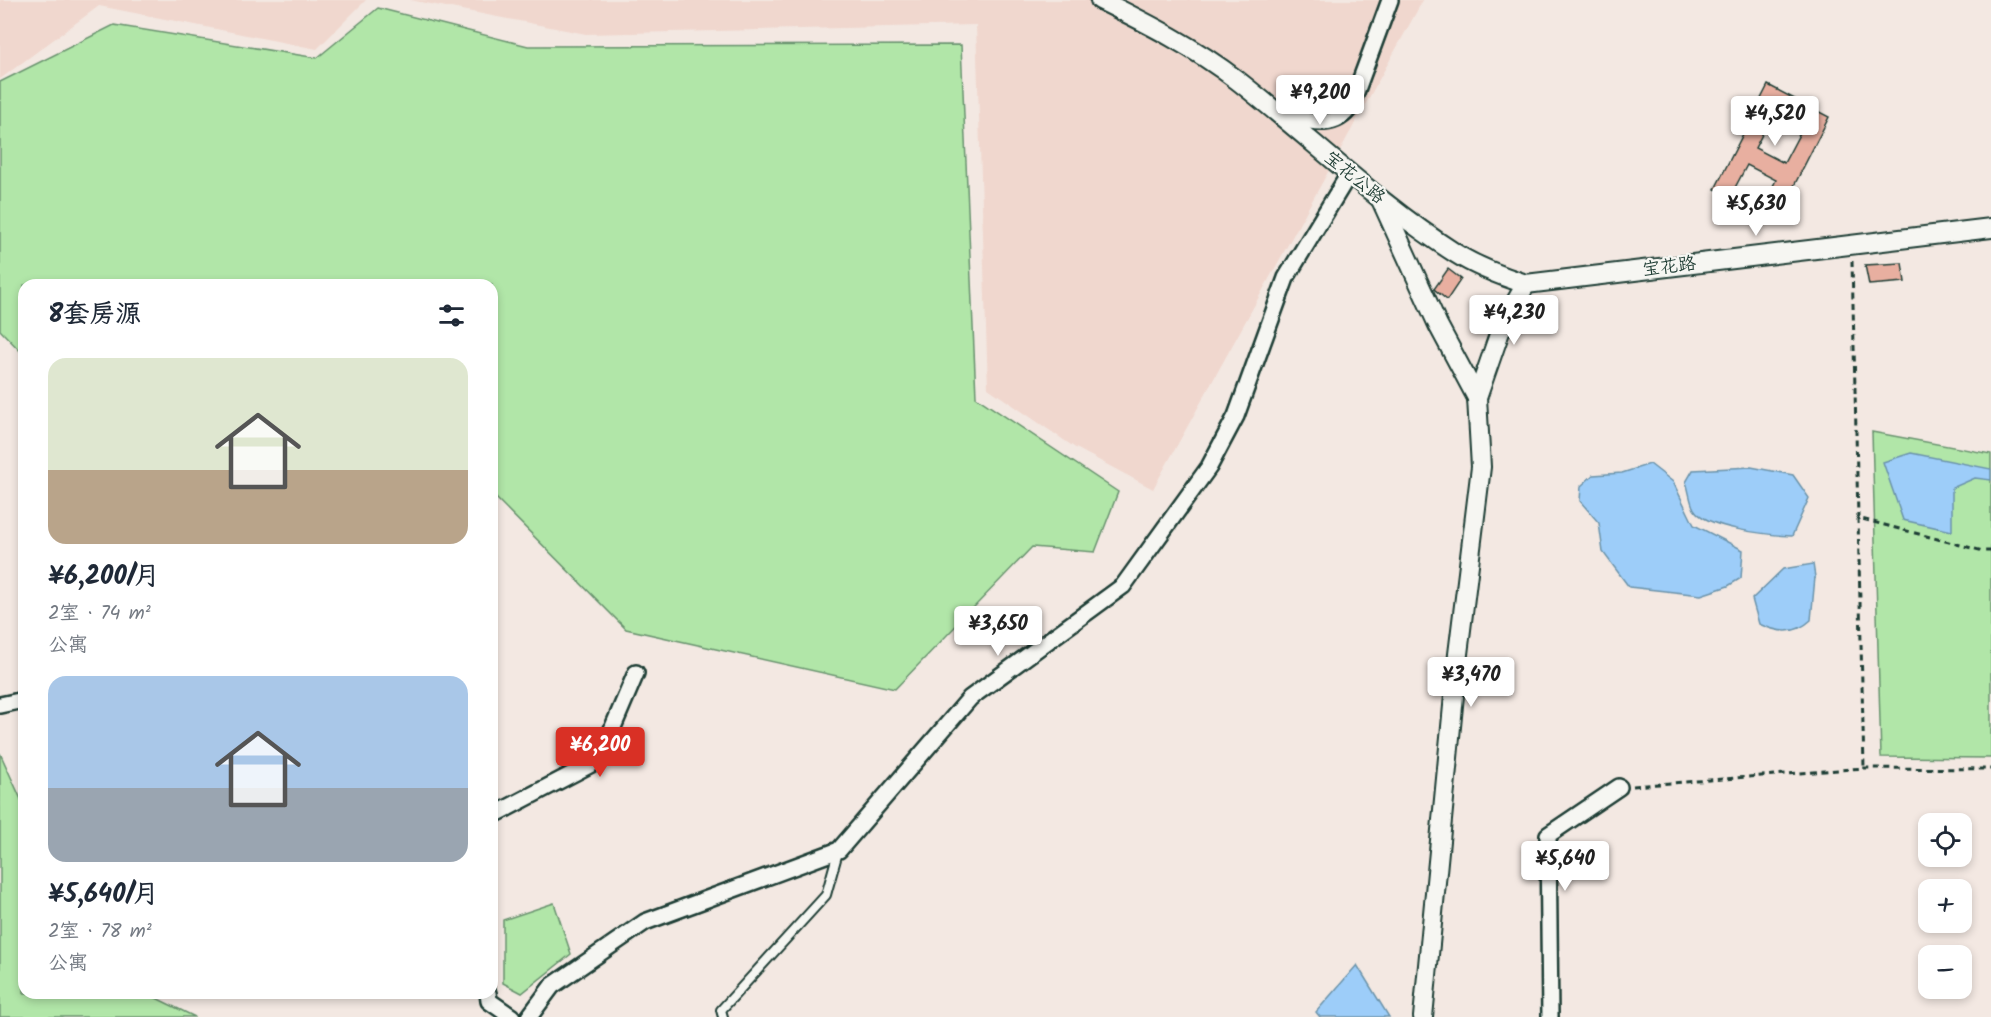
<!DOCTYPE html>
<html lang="zh">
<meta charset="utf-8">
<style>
:root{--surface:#fff;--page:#f6f6f7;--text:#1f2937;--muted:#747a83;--accent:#d93025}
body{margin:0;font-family:Kalam,"LXGW WenKai TC",sans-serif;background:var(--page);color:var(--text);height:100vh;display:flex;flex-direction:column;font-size:22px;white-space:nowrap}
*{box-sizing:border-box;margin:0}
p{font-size:20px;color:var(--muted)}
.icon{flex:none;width:33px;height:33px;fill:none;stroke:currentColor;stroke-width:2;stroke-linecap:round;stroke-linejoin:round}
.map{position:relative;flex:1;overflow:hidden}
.details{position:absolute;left:18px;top:279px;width:480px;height:720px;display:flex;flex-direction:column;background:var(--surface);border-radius:18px;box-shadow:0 3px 9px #0003}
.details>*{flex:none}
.tools{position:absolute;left:1918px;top:813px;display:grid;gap:12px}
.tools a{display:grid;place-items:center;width:54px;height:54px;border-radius:12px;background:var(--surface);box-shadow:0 3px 9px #0003;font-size:30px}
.price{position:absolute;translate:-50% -51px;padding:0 14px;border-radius:6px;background:#fff;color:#222;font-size:20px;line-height:39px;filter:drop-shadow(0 2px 3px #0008)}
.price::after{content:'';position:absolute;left:50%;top:36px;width:18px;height:14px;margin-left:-9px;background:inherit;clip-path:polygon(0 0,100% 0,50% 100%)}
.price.on{background:var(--accent);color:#fff}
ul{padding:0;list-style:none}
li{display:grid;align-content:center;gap:12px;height:318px;padding:0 30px}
li span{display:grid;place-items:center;height:186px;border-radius:18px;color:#555}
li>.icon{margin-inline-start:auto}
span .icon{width:108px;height:108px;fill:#fffc;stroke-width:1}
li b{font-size:26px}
h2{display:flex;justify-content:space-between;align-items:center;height:72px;padding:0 30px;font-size:26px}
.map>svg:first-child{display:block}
</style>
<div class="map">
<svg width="1991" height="1017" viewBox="0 0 1991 1017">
<rect width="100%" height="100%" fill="#f3e8e2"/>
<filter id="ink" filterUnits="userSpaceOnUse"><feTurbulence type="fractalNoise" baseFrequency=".0167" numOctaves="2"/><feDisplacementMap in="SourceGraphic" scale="12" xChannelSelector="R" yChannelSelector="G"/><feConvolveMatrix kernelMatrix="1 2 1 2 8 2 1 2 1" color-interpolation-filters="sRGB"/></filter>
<g filter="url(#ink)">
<g fill="#f0d7ce">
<path d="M0,0H366L317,49L99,6L0,79Z"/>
<path d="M410,0H1423L1153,489L1074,447L988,388L976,25L586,34Z"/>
</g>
<g fill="#b1e6a8" stroke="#68926e" stroke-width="1.5">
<path d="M378,8L528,46L961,45L976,397L1118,492L1095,552L1032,547L895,689L626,629L492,494V285H24V355L0,330V82L114,25L317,58Z"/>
<path d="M1872,432L1991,454V758L1881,757Z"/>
<path d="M0,753L24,806V993H146L195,1017H0Z"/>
<path d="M554,903L571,954L522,993L503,983V920Z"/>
</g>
<g fill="#9dcdf9" stroke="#6b93aa" stroke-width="1.5">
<path d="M1911,453L1991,469V480L1975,478L1952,488V531L1903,520L1883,462Z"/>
<path d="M1650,464L1673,482L1694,525L1743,550L1741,578L1728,586L1701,595L1629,587L1603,552L1599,523L1580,501L1581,486L1593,475L1622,473Z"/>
<path d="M1751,467L1793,475L1809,498L1792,536C1770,535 1706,529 1694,509C1690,502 1689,490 1686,482L1693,470Z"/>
<path d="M1813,564L1815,577L1811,620C1795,635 1779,633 1759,624L1752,599L1783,569Z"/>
<path d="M1357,965L1389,1017H1320L1316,1012Z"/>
</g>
<g fill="#e8afa0" stroke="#1f3d34" stroke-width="1.5" fill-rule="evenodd">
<path d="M1768,85L1829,117L1776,221L1760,212L1776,180L1747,165L1730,197L1715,189ZM1775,110L1804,125L1784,163L1755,148Z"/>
<path d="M1902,263L1905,282L1869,285L1865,265Z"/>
<path d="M1448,269L1461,279L1447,300L1434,289Z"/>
</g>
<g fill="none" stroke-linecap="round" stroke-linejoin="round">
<defs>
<path id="service" d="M723,1017L721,1010L826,895L838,852"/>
<g id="minor">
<path d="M1280,115C1306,120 1334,132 1351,106L1390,0"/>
<path d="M0,705L24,700"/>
<path d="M492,816L599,760L636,673"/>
<path d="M488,993L489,1001L512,1017"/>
<path d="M529,1017L552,986L645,922L839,850L970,698L1123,586L1209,467L1236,416L1286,278L1349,174"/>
<path d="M1550,1017L1548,835L1619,787"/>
</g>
<g id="tertiary">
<path d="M1100,0C1149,24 1194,47 1237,80C1310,137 1377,203 1455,253C1477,267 1501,276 1526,284L1991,228"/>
<path d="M1381,200L1438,325L1477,398"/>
<path d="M1423,1017L1458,654L1481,467L1477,398L1502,326L1526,284"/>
</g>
</defs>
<use href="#service" stroke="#1f3d34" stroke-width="12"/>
<use href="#minor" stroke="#1f3d34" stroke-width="20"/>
<use href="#tertiary" stroke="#1f3d34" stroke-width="22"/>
<g stroke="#1f3d34" stroke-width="3" stroke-dasharray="6 4.5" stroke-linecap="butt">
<path d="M1852,261L1858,518L1983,551H1991"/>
<path d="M1858,518L1864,768"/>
<path d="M1633,786L1864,768L1991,769"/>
</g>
<use href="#service" stroke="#f6f6f2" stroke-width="8"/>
<use href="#minor" stroke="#f6f6f2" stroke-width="15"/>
<use href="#tertiary" stroke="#f6f6f2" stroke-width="18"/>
</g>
</g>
<g text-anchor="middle" stroke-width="4.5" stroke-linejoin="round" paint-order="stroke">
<g font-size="18" fill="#1f3d34" stroke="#f6f6f2">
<text transform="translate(1355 177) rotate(39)" y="6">宝花公路</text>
<text transform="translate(1669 266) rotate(-7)" y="6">宝花路</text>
</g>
</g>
</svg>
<div class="tools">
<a><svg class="icon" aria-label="locate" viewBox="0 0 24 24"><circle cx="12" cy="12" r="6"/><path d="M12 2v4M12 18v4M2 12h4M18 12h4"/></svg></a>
<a>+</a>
<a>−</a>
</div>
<b class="price" style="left:1320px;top:126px">¥9,200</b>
<b class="price" style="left:1775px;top:147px">¥4,520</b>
<b class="price" style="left:1756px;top:237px">¥5,630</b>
<b class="price" style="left:1514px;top:346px">¥4,230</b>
<b class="price" style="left:998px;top:657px">¥3,650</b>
<b class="price" style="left:1471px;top:708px">¥3,470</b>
<b class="price on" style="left:600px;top:778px">¥6,200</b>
<b class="price" style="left:1565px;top:892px">¥5,640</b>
<section class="details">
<h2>8套房源<svg class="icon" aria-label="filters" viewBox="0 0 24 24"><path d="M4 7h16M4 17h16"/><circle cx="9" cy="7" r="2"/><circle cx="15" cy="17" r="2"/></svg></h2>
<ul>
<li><span style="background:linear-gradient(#dfe7d0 60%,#b9a48a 0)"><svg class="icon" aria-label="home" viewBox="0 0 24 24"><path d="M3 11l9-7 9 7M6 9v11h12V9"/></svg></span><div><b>¥6,200/月</b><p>2室 · 74 m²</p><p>公寓</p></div></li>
<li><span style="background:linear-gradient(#a9c7e8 60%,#9aa5b1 0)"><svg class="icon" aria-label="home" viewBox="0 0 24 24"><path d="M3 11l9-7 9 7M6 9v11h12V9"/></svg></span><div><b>¥5,640/月</b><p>2室 · 78 m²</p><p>公寓</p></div></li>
</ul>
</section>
</div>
